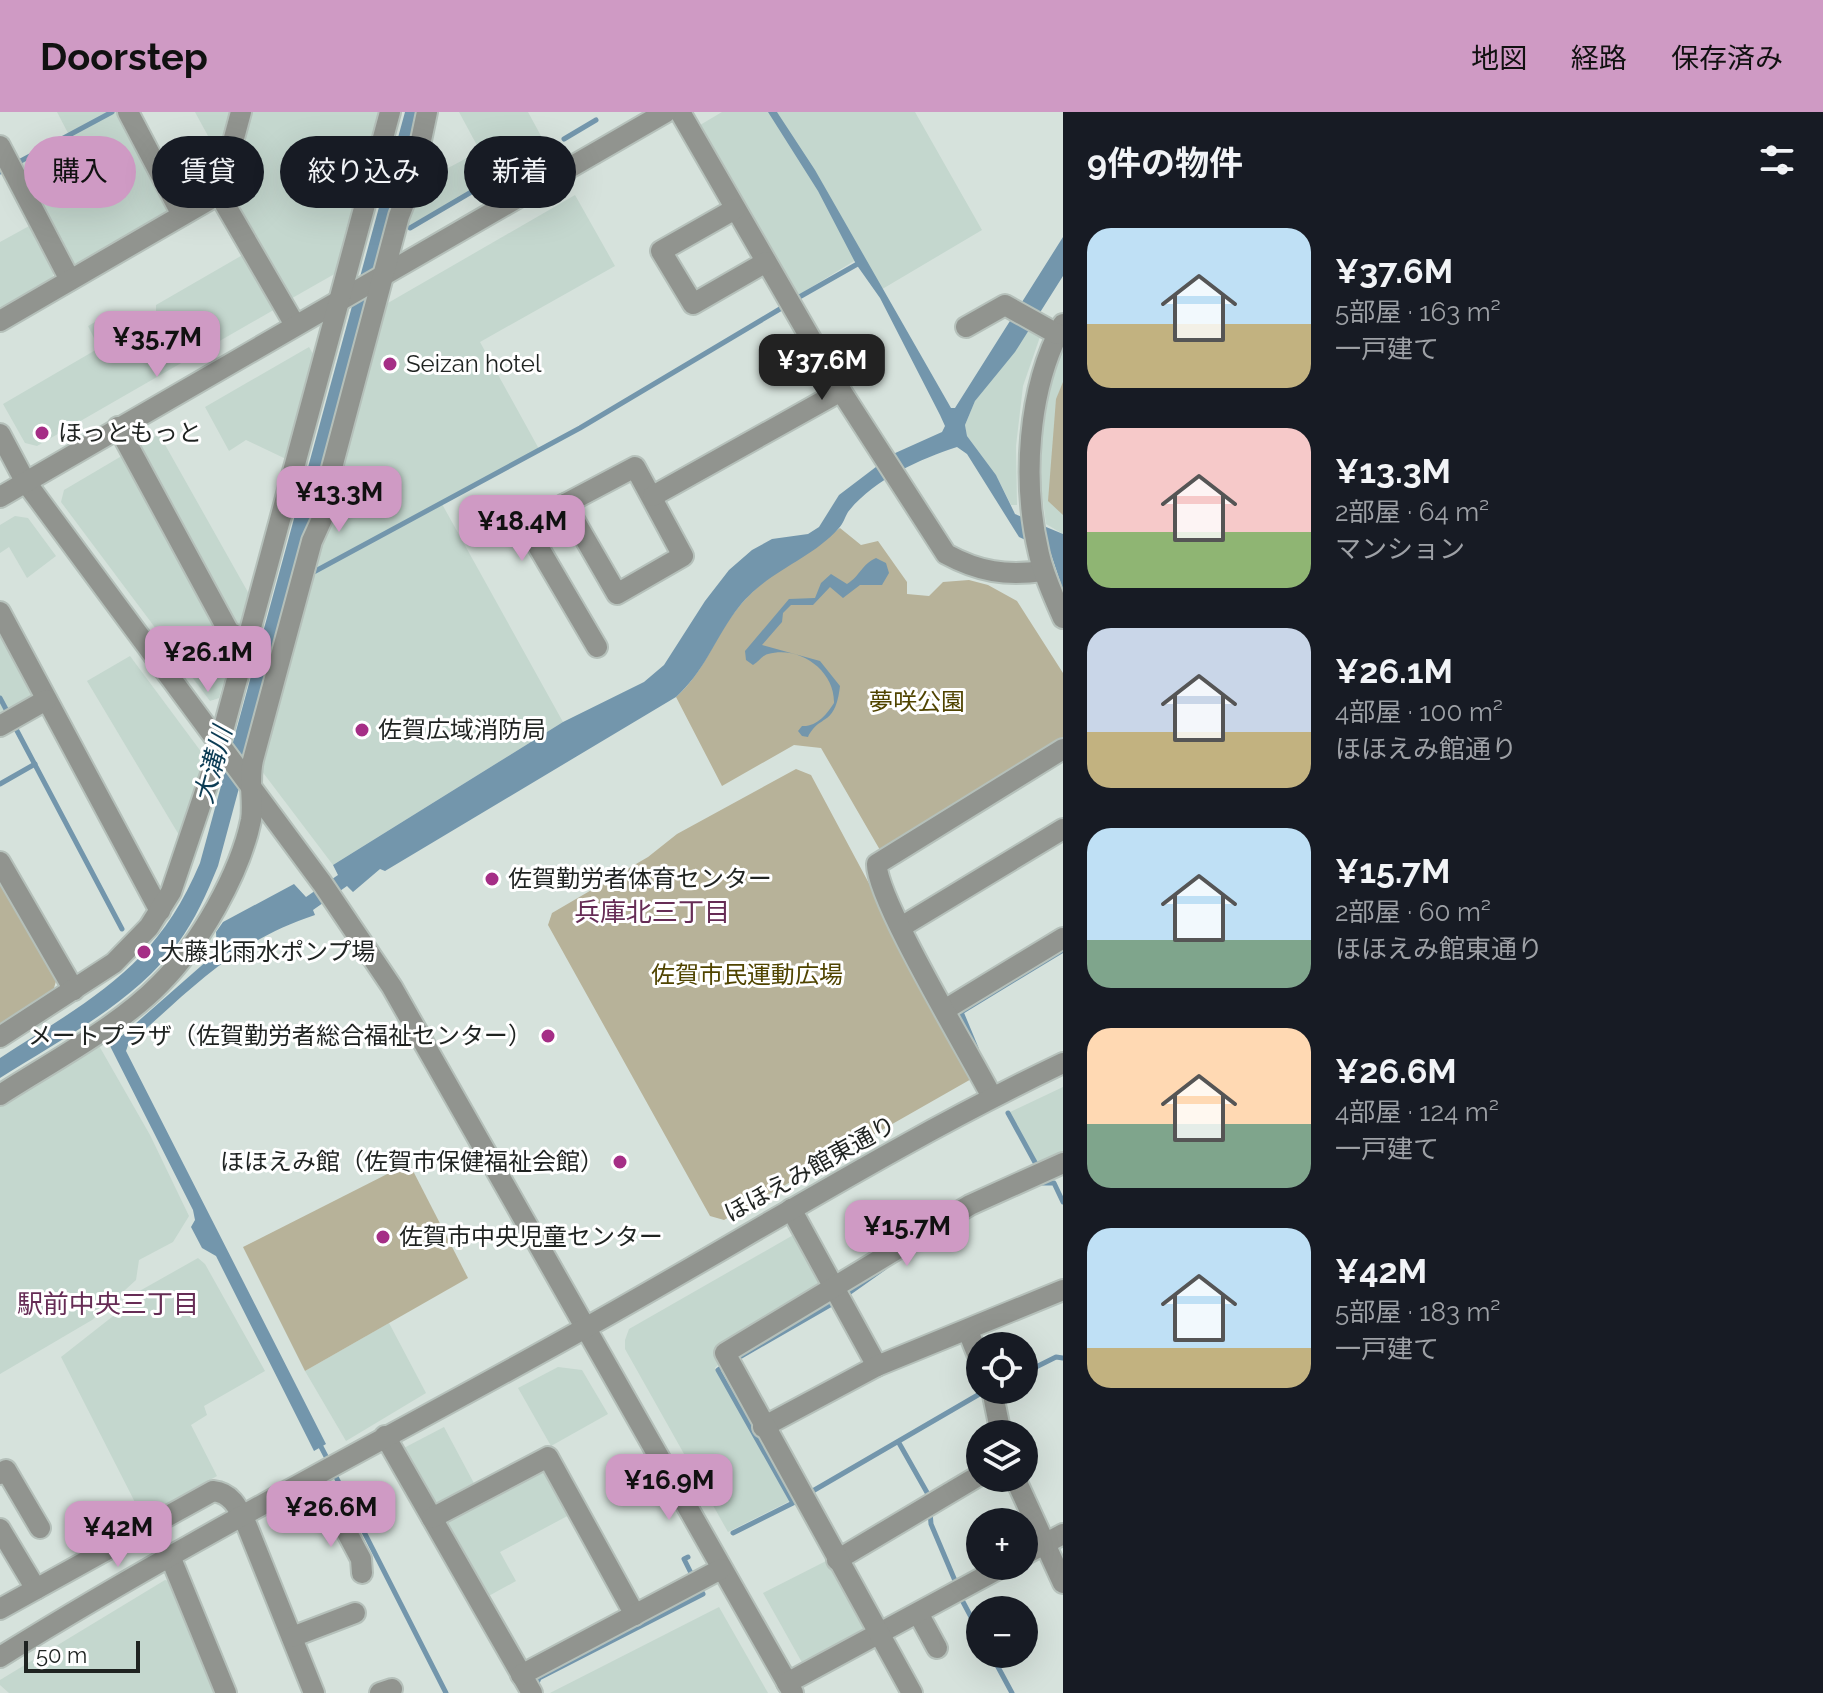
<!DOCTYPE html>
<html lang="ja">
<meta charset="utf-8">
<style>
:root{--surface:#171b24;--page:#20242c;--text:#f1f3f6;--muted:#9ea1a6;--accent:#cf9ac4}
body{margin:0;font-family:Raleway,"Noto Sans JP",sans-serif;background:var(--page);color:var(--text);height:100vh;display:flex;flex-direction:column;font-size:30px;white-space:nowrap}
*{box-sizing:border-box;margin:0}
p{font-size:26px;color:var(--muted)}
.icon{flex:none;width:44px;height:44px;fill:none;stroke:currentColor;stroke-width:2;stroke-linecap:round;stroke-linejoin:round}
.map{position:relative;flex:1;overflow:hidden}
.side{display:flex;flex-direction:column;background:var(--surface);width:760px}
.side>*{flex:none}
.hud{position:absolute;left:24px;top:24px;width:760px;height:72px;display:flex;gap:16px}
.buttons{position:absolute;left:966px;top:1220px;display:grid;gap:16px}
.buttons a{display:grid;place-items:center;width:72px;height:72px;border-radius:50%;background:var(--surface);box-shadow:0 8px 32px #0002;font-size:40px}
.scale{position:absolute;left:24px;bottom:20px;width:116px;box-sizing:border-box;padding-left:8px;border:4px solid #1f2321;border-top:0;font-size:22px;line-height:28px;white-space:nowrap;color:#1f2321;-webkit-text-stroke:6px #fff;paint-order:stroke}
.price{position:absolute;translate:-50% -68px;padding:0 18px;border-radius:16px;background:var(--accent);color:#111;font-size:26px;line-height:52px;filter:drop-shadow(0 2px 4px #0008)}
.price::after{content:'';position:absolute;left:50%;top:48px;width:24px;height:18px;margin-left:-12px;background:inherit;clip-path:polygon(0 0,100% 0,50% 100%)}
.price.selected{background:#222;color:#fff}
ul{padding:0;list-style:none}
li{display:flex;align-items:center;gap:24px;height:200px;padding:0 24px}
li span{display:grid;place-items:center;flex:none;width:224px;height:160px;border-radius:24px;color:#555}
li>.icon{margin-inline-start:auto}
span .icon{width:96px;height:96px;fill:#fffc;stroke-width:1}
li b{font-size:34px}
h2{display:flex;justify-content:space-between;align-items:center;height:96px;padding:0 24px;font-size:34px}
.chip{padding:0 28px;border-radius:36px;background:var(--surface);box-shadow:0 8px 32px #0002;font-size:28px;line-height:72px}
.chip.selected{background:var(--accent);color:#111}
header{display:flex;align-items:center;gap:48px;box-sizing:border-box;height:112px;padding:0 40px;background:var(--accent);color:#111}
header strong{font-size:38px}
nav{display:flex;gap:44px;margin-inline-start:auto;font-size:28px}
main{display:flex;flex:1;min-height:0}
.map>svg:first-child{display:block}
</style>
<header>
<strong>Doorstep</strong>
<nav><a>地図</a><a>経路</a><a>保存済み</a></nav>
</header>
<main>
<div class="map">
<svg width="1063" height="1581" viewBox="0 0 1063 1581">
<rect width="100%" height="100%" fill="#d6e2dc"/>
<g fill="#c4d7ce">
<path d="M57,0H120L169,92L167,104L80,153L70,149L17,51L69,23Z"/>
<path d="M195,0H233L220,46Z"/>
<path d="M250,0H382L338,160L287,189L232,91L229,77Z"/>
<path d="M459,0H528L547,35L405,116L418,72L480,39Z"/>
<path d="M722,0H915L982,118L879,179L859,146L792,187L695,16Z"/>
<path d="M575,83L615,154L480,230L539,337L442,392L563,610L333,753L258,654L381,195Z"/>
<path d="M31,113L54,158L52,169L0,199V130Z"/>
<path d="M246,141L277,196L37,334L25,331L3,292L99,236L88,214L115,199L133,222L156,211V193Z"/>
<path d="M1031,215L1041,222L1023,274L1016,334L1017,393H1011L996,363L967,324L965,313L975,289Z"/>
<path d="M1063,234V422L1046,412L1041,374L1042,325L1050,276Z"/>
<path d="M309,235L313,242L286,347L246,328L229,339L205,295Z"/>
<path d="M159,322L249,482L219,586L210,589L61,390L64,378Z"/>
<path d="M15,404L28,406L56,444L27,466L9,435L0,441V413Z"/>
<path d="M0,512L40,585L0,609Z"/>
<path d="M130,544L205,645L182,728L87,569Z"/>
<path d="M98,932L150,1023L189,1104L173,1130L139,1148L136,1168L92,1208L0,1262V995Z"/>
<path d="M1063,975V1044L1037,1054L1008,1001Z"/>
<path d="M795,1122L823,1172L820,1179L713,1240L719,1252L715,1256L790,1389L728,1420L625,1237V1228L629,1217Z"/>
<path d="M198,1146L205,1152L265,1259L204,1294L207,1303L191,1313L217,1364L143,1406L61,1245L117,1201L136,1181Z"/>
<path d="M389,1211L426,1281L346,1329L305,1259Z"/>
<path d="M558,1255L582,1258L608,1302L551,1334L518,1276Z"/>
<path d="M444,1315L476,1375L434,1398L400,1338Z"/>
<path d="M545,1351L573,1401L500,1440L516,1469L485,1486L440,1408Z"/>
<path d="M830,1447L869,1519L804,1554L763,1481Z"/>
<path d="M165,1468L172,1470L216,1581H9L0,1573V1568Z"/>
<path d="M719,1495L768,1581H550Z"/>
</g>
<g fill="#b7b299">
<path d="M1063,270V403L1048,389L1056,287Z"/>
<path d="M840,416L861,433L878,429L907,470V482L929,484L943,470L969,468L988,473L1017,489L1063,561V625L880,738L821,636L794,633L722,674L676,585C706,558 713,527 737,497C765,462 805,442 840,416Z"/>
<path d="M796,657L811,663L973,966L724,1108L710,1104L548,813L552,801L648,745L677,722Z"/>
<path d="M0,771L56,869L52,883L0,917Z"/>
<path d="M409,1051L468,1166L305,1259L243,1135Z"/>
</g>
<g fill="#7396ac">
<path d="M405,0H421L218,754C207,781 195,808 178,831C134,891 61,927 0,966V946C91,887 156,856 200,751Z"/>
<path d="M768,0H777L815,58L951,296H955L1063,125V164L1015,240L975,289L965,313L967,324L996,363L1015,402L1063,422V478L1050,439L1019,425L967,342L957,335C920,347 873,368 848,400C845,405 843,412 839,416C809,450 764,459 735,500C714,529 704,560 676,585L385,759L380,757L353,780L347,774L313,798L315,803C233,830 190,878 128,933L126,939L326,1332L314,1339L216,1144L202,1136L191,1115L195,1108L193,1098L110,934L217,840L216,820L223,810L294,772L306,785L338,763L333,753L563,610L644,570L664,553L705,489L729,458L752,438L772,427L808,422L819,415L839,383L893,342L942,320L945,314L940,303L880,186L856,152L818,79Z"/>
<path d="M876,446L886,451L889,461L882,473H860L843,486L830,475L813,493H791L783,501L782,510L762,533L820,549L840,574C835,616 820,601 808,625L802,624L798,619L802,614C817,615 827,602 834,591C835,559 800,533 768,542C761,544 759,550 753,553L746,548L745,539L789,487L815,486L821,471L831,462L847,472C860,464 862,452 876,446Z"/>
</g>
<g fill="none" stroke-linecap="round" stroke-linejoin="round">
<g stroke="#7396ac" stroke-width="5">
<path d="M564,27L596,8"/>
<path d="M17,51L112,0"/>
<path d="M517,54L538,42"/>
<path d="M0,60L2,59"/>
<path d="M410,116L502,62"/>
<path d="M794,188L861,150"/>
<path d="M310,462L580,316L785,194"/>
<path d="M0,586L8,601"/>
<path d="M15,615L122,817"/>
<path d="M0,672L35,652"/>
<path d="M976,936L961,900L1063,838"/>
<path d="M1008,1001L1037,1054"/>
<path d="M1040,1071H1054L1063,1090"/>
<path d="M843,1185L884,1156"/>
<path d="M736,1247L835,1190"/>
<path d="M727,1252L718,1258L793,1391L733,1421"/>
<path d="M1024,1261L1056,1245L1063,1246"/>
<path d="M318,1329L330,1352"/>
<path d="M899,1331L929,1384"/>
<path d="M334,1361L446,1581"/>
<path d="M811,1380L983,1280"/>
<path d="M930,1400L931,1412L956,1471"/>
<path d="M688,1445L684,1447L694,1467"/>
<path d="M962,1488L980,1522"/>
<path d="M991,1542L1012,1581"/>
<path d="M537,1571L539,1566L703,1482L699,1475"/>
</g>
<defs>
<g id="minor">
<path d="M128,0L182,103"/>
<path d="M680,0L841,279L946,442C979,460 1006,464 1043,459"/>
<path d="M0,34L70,168"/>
<path d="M219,82L295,213"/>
<path d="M735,97L661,139L693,192L766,150"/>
<path d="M0,209L219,82L241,0"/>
<path d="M1063,212C1027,277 1022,371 1039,442C1044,465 1054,485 1063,506"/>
<path d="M966,215L1005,193L1057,222"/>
<path d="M118,315L229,520L246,528"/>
<path d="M0,322L25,369L322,771L392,875L793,1581"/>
<path d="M635,355L683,444L617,482L565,392Z"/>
<path d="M653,384L841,279"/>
<path d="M0,385L666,0"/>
<path d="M565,392L526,414L597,535"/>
<path d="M0,500L160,799"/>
<path d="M0,614L46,588"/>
<path d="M0,750L74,878"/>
<path d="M901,815L1063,717"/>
<path d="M946,897L1063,826"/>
<path d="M0,925L114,851L149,815L171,780L213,656L390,0"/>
<path d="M0,983C51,950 118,915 160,872C199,833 240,762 251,708C254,690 248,670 253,648L312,429L322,407L329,367L399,104L412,71L427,0"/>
<path d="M992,985C971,944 875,785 877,752L1063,637"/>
<path d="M791,1097L877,1254"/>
<path d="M968,1219L980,1249"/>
<path d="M992,1278L1001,1322"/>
<path d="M763,1315L877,1254L1063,1178"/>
<path d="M385,1324L532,1581"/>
<path d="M0,1362L6,1358L40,1416"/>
<path d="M1015,1366L1063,1471"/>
<path d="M313,1391L328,1385L361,1447L362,1461"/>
<path d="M432,1406L548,1345L635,1503"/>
<path d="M0,1417L36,1477"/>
<path d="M1024,1443L1063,1422"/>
<path d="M170,1444L226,1581"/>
<path d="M837,1448L980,1363"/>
<path d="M0,1497L213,1379C233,1381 239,1398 247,1414L314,1581"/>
<path d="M918,1501L937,1536"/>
<path d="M292,1525L355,1501"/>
<path d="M0,1545C191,1426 391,1325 587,1215C745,1127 899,1029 1063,951"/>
<path d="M521,1563L721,1457"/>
<path d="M787,1571L1004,1454"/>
<path d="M380,1581L392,1577"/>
<path d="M912,1581L725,1241L970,1093L1063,1051"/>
</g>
</defs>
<use href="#minor" stroke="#b5c0ba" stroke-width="24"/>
<use href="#minor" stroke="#91948f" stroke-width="20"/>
</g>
<g fill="#a52e86" stroke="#fff" stroke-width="3">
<circle cx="390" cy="252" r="8"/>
<circle cx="42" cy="321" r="8"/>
<circle cx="362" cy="618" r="8"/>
<circle cx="492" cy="767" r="8"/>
<circle cx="144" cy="840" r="8"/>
<circle cx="548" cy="924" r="8"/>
<circle cx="620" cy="1050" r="8"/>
<circle cx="383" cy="1125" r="8"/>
</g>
<g text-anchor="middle" stroke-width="6" stroke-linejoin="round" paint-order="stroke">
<g font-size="24" fill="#1f2321" stroke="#fff" text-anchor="start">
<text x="406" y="260">Seizan hotel</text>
<text x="58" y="329">ほっともっと</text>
<text x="378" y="626">佐賀広域消防局</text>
<text x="508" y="775">佐賀勤労者体育センター</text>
<text x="160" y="848">大藤北雨水ポンプ場</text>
<text x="532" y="932" text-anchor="end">メートプラザ（佐賀勤労者総合福祉センター）</text>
<text x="604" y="1058" text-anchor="end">ほほえみ館（佐賀市保健福祉会館）</text>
<text x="399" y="1133">佐賀市中央児童センター</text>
</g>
<g font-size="24" fill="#504400" stroke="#fff">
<text x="917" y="598">夢咲公園</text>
<text x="747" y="871">佐賀市民運動広場</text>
</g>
<g font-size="24" fill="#1f2321" stroke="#fff">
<text transform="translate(810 1057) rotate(-29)" y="8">ほほえみ館東通り</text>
</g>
<g font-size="26" font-style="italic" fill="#0c3c54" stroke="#fff">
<text transform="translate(213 653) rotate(-75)" y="9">大溝川</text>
</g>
<g font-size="26" fill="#662c55" stroke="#fff">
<text x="652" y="809">兵庫北三丁目</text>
<text x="108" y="1201">駅前中央三丁目</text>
</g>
</g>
</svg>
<div class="buttons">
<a><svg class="icon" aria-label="locate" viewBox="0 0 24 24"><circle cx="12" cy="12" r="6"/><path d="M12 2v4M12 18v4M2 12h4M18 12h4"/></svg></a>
<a><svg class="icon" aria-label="layers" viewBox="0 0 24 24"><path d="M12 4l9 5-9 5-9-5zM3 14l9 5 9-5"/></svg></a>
<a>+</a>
<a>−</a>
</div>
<div class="scale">50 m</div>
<b class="price" style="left:157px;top:267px">¥35.7M</b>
<b class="price selected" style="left:822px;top:290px">¥37.6M</b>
<b class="price" style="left:339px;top:422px">¥13.3M</b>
<b class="price" style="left:522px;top:451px">¥18.4M</b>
<b class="price" style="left:208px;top:582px">¥26.1M</b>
<b class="price" style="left:907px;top:1156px">¥15.7M</b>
<b class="price" style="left:669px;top:1410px">¥16.9M</b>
<b class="price" style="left:331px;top:1437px">¥26.6M</b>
<b class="price" style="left:118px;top:1457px">¥42M</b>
<div class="hud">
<a class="chip selected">購入</a>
<a class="chip">賃貸</a>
<a class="chip">絞り込み</a>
<a class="chip">新着</a>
</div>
</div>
<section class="side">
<h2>9件の物件<svg class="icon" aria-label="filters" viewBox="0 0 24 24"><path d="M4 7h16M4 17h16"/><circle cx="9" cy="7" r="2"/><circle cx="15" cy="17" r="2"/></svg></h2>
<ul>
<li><span style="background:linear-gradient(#bfe0f5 60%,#c2b280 0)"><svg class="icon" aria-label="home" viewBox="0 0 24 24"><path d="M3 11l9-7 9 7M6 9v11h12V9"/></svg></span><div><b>¥37.6M</b><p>5部屋 · 163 m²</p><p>一戸建て</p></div></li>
<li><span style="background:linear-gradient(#f6c9c9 65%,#8fb573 0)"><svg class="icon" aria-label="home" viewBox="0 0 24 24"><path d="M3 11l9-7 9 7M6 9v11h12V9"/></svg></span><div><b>¥13.3M</b><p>2部屋 · 64 m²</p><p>マンション</p></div></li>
<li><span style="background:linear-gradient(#c9d6e8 65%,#c2b280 0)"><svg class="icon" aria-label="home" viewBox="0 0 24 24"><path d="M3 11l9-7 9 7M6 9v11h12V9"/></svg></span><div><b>¥26.1M</b><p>4部屋 · 100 m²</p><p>ほほえみ館通り</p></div></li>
<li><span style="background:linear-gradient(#bfe0f5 70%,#7fa58c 0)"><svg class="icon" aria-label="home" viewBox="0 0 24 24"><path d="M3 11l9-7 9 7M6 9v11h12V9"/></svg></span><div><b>¥15.7M</b><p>2部屋 · 60 m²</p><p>ほほえみ館東通り</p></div></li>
<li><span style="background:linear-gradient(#ffd9b3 60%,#7fa58c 0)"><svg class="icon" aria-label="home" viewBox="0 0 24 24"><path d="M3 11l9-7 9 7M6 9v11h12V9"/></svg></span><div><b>¥26.6M</b><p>4部屋 · 124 m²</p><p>一戸建て</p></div></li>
<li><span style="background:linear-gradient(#bfe0f5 75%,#c2b280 0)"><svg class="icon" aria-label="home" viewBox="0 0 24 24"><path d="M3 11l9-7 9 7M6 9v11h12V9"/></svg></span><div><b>¥42M</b><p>5部屋 · 183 m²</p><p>一戸建て</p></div></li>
</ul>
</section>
</main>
